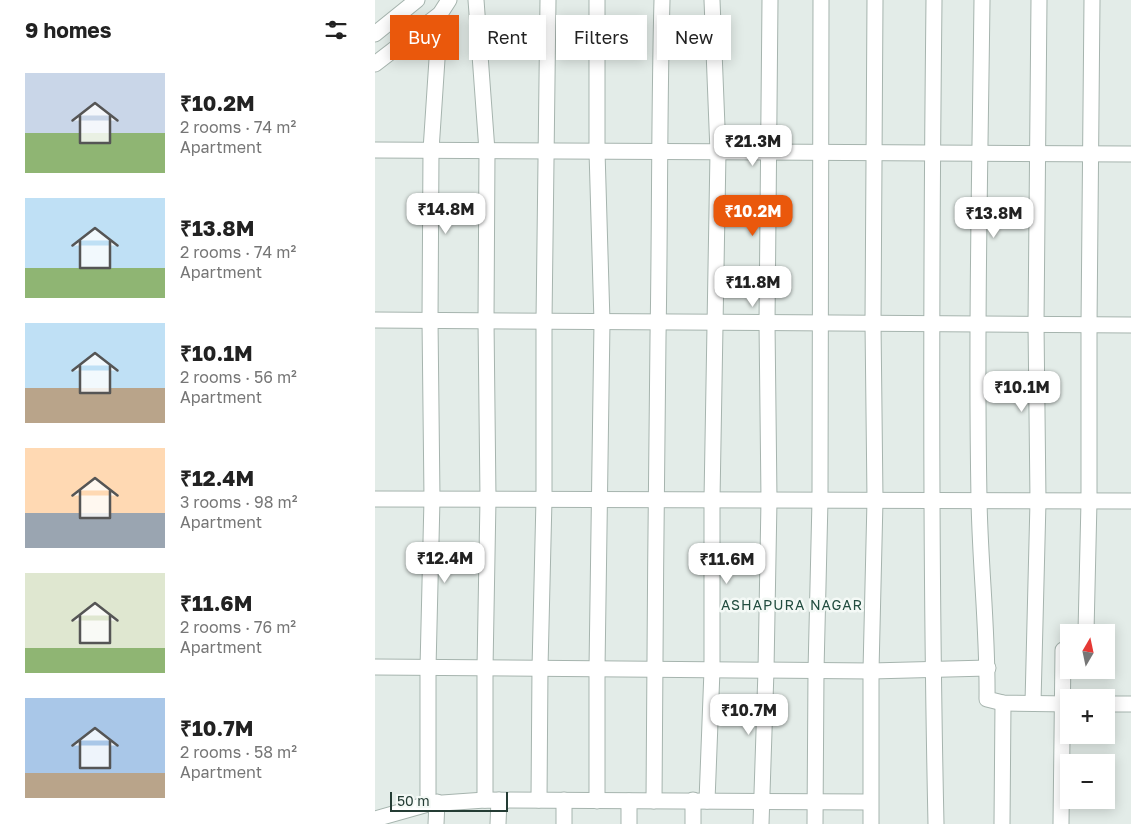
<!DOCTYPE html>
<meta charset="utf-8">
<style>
:root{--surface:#fff;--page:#f6f6f6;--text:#222;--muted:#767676;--accent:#ea580c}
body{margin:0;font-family:"Golos Text",sans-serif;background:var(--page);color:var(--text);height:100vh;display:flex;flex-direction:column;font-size:19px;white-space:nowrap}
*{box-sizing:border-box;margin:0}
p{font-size:16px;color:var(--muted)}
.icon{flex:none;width:28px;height:28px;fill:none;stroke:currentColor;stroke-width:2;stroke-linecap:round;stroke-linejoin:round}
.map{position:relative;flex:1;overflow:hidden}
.side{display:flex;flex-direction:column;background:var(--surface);width:375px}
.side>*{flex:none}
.hud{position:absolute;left:15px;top:15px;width:475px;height:45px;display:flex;gap:10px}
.needle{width:32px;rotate:9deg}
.fabs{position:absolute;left:685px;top:624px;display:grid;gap:10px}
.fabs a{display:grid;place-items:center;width:55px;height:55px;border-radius:0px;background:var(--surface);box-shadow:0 2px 12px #0003;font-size:25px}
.scale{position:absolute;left:15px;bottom:12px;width:118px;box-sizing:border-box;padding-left:5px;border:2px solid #243c34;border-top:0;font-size:14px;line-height:18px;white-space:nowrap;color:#243c34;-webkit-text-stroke:4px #f4f9f6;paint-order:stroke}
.price{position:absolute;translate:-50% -42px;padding:0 11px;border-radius:10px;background:#fff;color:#222;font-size:16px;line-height:32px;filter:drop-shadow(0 1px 2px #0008)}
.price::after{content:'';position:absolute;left:50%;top:30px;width:15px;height:11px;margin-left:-8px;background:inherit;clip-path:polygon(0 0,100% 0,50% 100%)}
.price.on{background:var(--accent);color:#fff}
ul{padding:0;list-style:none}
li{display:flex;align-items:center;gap:15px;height:125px;padding:0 25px}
li span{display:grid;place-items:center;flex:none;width:140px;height:100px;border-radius:0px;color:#555}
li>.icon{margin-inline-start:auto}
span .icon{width:60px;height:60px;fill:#fffc;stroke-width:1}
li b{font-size:21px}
h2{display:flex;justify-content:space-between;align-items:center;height:60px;padding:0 25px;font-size:21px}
.chip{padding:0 18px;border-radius:0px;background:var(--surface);box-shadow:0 2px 12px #0003;font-size:18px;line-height:45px}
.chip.on{background:var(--accent);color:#fff}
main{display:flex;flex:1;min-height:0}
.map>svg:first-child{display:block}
</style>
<main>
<section class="side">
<h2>9 homes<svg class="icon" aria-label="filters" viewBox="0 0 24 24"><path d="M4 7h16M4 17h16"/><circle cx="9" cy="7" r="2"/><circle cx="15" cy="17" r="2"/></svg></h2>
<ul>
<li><span style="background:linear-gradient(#c9d6e8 60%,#8fb573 0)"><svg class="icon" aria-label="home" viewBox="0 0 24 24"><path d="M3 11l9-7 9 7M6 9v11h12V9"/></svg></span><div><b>₹10.2M</b><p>2 rooms · 74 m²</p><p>Apartment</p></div></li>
<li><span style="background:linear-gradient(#bfe0f5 70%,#8fb573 0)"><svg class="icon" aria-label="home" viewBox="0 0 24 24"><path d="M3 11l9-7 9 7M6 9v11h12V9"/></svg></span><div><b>₹13.8M</b><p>2 rooms · 74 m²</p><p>Apartment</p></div></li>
<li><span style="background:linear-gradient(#bfe0f5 65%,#b9a48a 0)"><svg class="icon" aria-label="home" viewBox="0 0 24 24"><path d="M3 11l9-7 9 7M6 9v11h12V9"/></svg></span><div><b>₹10.1M</b><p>2 rooms · 56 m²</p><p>Apartment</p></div></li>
<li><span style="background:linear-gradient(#ffd9b3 65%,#9aa5b1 0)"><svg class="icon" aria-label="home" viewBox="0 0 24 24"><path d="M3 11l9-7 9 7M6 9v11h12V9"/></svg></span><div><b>₹12.4M</b><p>3 rooms · 98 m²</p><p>Apartment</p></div></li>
<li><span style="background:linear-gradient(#dfe7d0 75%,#8fb573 0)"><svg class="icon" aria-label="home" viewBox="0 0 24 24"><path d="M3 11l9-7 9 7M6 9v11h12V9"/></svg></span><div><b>₹11.6M</b><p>2 rooms · 76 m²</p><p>Apartment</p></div></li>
<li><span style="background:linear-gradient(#a9c7e8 75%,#b9a48a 0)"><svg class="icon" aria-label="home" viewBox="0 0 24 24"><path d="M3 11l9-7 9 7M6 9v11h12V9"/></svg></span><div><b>₹10.7M</b><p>2 rooms · 58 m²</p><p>Apartment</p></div></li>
</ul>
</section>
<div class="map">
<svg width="756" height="824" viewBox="0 0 756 824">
<rect width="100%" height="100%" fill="#e3ece8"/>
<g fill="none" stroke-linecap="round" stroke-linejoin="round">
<defs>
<g id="minor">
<path d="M101,0L112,151L111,321L113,499L110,668V800"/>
<path d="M559,0C556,275 555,549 561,824"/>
<path d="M607,0C605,166 601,332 604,499C605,565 613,632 612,699L628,703L694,704"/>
<path d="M0,150L756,154"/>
<path d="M0,320L756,325"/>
<path d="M0,499L756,501"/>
<path d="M711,632L714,501V325L717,0"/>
<path d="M0,667L496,671L613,668"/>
<path d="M658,703L663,501L661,324L664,0"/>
<path d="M731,704H756"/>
<path d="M164,800L165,668L169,499V321L173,0"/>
<path d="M222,801V669L227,322L222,151V0"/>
<path d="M254,801V824"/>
<path d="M279,801C279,647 282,492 283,338C285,225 284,113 287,0"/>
<path d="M332,801L337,670V500L343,152L337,0"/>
<path d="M53,804V668L57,499L55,320L56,150L65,14"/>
<path d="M0,819L53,804L110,800L495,802"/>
<path d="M61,824L62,802"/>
<path d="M123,824L124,800"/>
<path d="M189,824V800"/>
<path d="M318,824V800"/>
<path d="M386,824L391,670L394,500L392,323L395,0"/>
<path d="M440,824L441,671L445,500L446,0"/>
<path d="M496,824V671L500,500L498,323L500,0"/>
<path d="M627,824L628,703"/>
<path d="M686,824L688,650H694"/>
</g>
<g id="tertiary">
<path d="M0,34L42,0"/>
<path d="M0,64L65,14L74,0"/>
</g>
</defs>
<use href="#minor" stroke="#a6b4ae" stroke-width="17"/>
<use href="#tertiary" stroke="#a6b4ae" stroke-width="17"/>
<use href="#minor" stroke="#fff" stroke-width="15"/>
<use href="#tertiary" stroke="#fff" stroke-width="15"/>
</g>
<g text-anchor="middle" stroke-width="5" stroke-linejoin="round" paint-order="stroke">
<g font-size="14" letter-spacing="1" fill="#224d40" stroke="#f4f9f6">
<text x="417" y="610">ASHAPURA NAGAR</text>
</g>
</g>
</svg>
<div class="fabs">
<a><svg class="needle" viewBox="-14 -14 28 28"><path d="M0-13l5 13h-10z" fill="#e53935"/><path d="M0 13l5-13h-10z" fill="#767676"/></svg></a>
<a>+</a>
<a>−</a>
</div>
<div class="scale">50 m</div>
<b class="price" style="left:378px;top:167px">₹21.3M</b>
<b class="price" style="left:71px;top:235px">₹14.8M</b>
<b class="price on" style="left:378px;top:237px">₹10.2M</b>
<b class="price" style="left:619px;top:239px">₹13.8M</b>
<b class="price" style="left:378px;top:308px">₹11.8M</b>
<b class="price" style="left:647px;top:413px">₹10.1M</b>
<b class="price" style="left:70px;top:584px">₹12.4M</b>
<b class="price" style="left:352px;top:585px">₹11.6M</b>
<b class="price" style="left:374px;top:736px">₹10.7M</b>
<div class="hud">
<a class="chip on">Buy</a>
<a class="chip">Rent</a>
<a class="chip">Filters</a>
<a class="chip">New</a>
</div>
</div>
</main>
